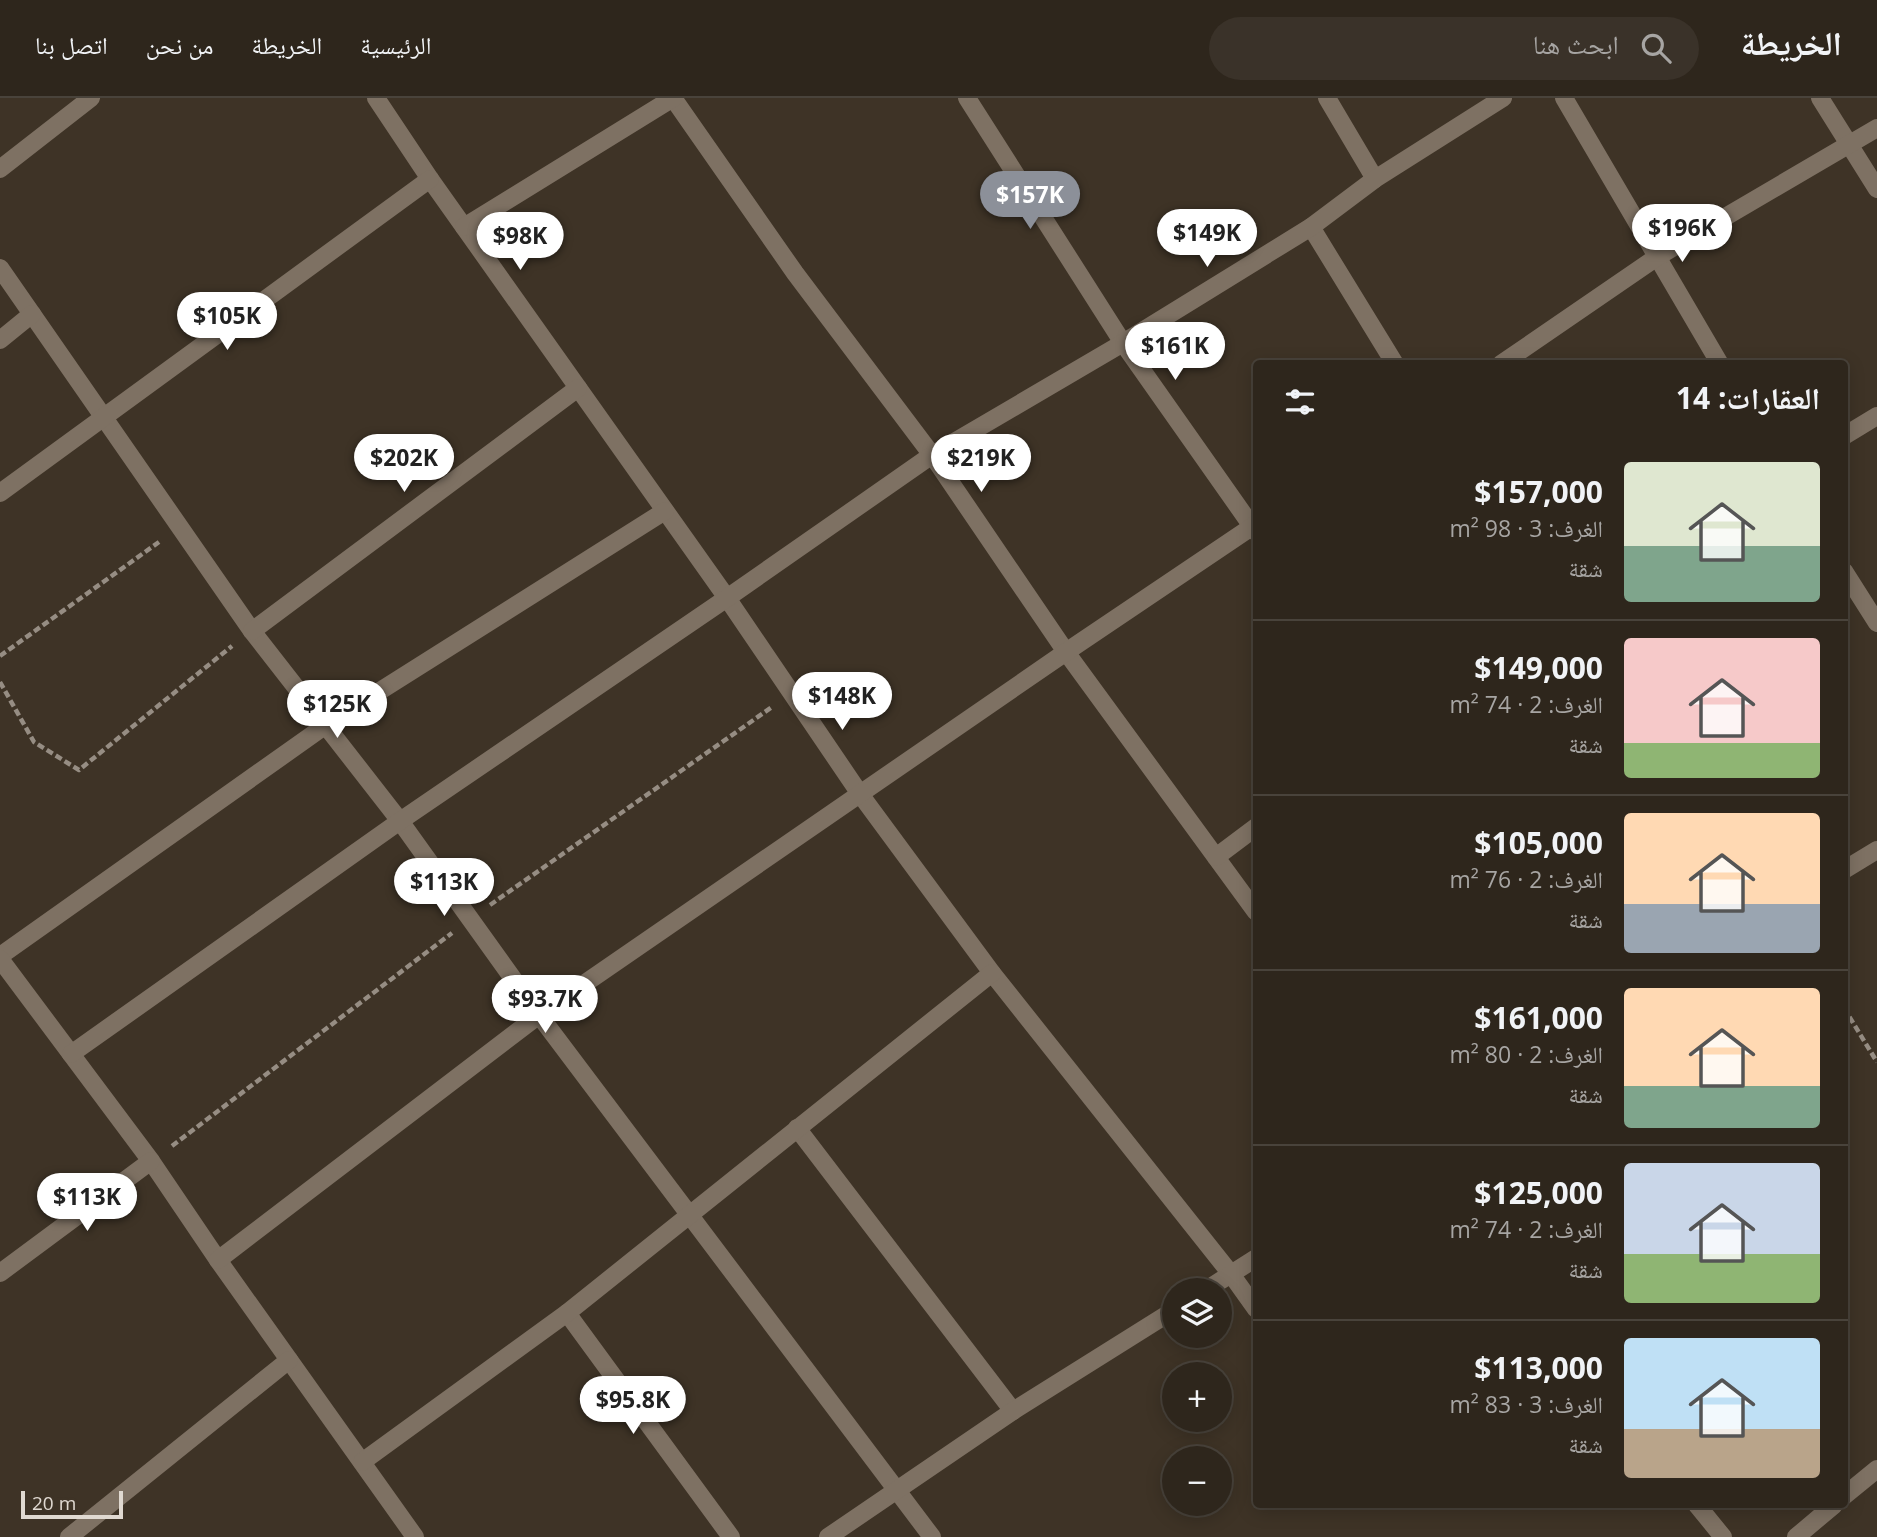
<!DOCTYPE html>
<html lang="ar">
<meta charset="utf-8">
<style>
:root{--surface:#2e261c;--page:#3a3229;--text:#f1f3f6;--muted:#a7a5a3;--line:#49433b;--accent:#8c9099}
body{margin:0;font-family:"Open Sans","Noto Naskh Arabic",sans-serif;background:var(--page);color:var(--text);direction:rtl;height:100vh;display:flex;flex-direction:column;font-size:26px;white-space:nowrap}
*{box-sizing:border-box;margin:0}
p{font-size:23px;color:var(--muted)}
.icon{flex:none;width:38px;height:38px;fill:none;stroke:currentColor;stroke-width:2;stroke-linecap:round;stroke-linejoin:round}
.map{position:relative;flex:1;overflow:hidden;direction:ltr}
.details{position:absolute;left:1253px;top:262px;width:595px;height:1148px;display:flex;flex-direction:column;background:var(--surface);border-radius:7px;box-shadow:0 4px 18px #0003,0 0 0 2px var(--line);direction:rtl}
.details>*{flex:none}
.fabs{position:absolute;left:1162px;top:1180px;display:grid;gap:14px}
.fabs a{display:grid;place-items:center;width:70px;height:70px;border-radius:50%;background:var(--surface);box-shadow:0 4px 18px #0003,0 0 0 2px var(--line);font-size:35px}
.scale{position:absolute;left:21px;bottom:18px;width:102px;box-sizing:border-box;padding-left:7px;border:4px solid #e0d9d1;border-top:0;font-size:19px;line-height:24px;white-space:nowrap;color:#e0d9d1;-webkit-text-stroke:5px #3e3326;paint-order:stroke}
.price{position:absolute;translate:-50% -60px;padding:0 16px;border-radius:24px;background:#fff;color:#222;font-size:23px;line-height:46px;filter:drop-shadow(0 2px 4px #0008)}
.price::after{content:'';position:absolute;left:50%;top:42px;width:21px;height:16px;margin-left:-10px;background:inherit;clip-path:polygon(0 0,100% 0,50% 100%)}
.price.on{background:var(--accent);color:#fff}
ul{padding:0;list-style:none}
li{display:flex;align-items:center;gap:21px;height:175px;padding:0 28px}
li+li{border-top:2px solid var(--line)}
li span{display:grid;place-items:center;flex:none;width:196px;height:140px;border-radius:7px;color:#555}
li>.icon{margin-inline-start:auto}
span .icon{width:84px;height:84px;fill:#fffc;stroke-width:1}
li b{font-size:30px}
h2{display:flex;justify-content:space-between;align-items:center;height:84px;padding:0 28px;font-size:30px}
header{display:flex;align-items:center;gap:42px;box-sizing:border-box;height:98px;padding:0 35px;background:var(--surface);border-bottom:2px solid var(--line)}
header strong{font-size:33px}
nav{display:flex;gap:38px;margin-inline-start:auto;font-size:24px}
.search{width:490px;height:63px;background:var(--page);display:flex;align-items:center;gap:18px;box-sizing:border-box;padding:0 24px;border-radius:38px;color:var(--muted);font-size:26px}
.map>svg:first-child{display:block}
</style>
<header>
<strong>الخريطة</strong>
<div class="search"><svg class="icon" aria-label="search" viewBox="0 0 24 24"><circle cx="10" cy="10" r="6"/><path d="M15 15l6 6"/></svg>ابحث هنا</div>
<nav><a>الرئيسية</a><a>الخريطة</a><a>من نحن</a><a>اتصل بنا</a></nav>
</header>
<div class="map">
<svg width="1877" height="1439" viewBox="0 0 1877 1439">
<rect width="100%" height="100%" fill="#3e3326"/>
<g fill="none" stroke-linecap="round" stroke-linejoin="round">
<g stroke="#968d83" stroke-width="4.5" stroke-dasharray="7 3.5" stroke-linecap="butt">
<path d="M0,558L159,444"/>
<path d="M0,584L34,644L79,672L232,548"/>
<path d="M490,807L772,609"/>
<path d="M1844,910L1877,964"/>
<path d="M172,1048L452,835"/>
</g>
<g stroke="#7e7163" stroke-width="18">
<path d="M376,0L430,81L727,500L860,696L992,875L1231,1176L1256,1211"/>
<path d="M673,0L795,175L932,357L1066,554L1256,814"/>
<path d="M967,0L1123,245L1256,434"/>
<path d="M1327,0L1375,81"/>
<path d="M1564,0L1720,266"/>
<path d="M1820,0L1877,91"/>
<path d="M0,71L91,0"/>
<path d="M464,129L673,0"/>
<path d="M1311,129L1395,266"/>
<path d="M0,170L252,533L400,723L539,917L932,1439"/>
<path d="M0,242L32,216"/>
<path d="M1501,266L1657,159L1877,30"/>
<path d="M1844,338L1877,318"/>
<path d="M0,395L430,81"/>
<path d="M1844,473L1877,525"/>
<path d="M252,533L578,290"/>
<path d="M1216,759L1256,729"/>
<path d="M1844,772L1877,752"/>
<path d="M0,858L326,627L665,413"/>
<path d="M0,861L151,1063L218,1162L415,1439"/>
<path d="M71,956L400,723L727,500L932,357L1123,245L1311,129L1375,81L1503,0"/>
<path d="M797,1030L1013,1313"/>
<path d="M218,1162L539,917L1066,554L1256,426"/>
<path d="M0,1175L151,1063"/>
<path d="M1206,1192L1256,1160"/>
<path d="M567,1215L731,1439"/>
<path d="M362,1364L567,1215L992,875"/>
<path d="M1844,1398L1877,1371"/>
<path d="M1697,1407L1723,1439"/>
<path d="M69,1439L289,1262"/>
<path d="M828,1439L1013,1313L1174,1212"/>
<path d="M1796,1439L1834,1407"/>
</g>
</g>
</svg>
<div class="fabs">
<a><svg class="icon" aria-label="layers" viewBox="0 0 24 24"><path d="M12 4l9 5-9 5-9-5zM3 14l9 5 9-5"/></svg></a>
<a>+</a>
<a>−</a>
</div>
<div class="scale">20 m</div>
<b class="price on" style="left:1030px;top:133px">$157K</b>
<b class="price" style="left:1682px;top:166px">$196K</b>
<b class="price" style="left:1207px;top:171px">$149K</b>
<b class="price" style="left:520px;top:174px">$98K</b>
<b class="price" style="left:227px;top:254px">$105K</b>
<b class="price" style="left:1175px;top:284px">$161K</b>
<b class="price" style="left:404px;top:396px">$202K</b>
<b class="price" style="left:981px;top:396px">$219K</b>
<b class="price" style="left:842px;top:634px">$148K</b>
<b class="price" style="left:337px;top:642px">$125K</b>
<b class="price" style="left:444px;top:820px">$113K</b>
<b class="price" style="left:545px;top:937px">$93.7K</b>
<b class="price" style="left:87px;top:1135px">$113K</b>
<b class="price" style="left:633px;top:1338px">$95.8K</b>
<section class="details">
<h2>العقارات: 14<svg class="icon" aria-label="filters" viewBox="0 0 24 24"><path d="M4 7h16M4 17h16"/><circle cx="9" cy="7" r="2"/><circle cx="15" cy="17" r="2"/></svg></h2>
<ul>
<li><span style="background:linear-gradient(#dfe7d0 60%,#7fa58c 0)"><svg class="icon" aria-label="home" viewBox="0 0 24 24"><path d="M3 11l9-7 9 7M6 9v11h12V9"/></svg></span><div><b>$157,000</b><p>الغرف: 3 · 98 m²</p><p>شقة</p></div></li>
<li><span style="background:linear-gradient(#f6c9c9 75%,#8fb573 0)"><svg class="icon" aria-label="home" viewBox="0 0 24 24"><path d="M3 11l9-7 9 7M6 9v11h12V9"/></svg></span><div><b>$149,000</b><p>الغرف: 2 · 74 m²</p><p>شقة</p></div></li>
<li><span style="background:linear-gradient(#ffd9b3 65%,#9aa5b1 0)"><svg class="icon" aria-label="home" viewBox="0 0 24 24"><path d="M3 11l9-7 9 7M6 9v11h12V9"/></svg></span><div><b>$105,000</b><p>الغرف: 2 · 76 m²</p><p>شقة</p></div></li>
<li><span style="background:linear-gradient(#ffd9b3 70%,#7fa58c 0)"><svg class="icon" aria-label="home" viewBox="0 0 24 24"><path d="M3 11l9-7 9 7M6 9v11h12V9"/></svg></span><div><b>$161,000</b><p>الغرف: 2 · 80 m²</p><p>شقة</p></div></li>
<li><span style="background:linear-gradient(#c9d6e8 65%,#8fb573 0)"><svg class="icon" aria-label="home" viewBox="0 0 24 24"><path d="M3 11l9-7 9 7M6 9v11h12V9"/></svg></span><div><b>$125,000</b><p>الغرف: 2 · 74 m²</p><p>شقة</p></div></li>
<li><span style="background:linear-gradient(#bfe0f5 65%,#b9a48a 0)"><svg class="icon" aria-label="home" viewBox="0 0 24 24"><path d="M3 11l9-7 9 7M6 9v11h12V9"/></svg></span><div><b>$113,000</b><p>الغرف: 3 · 83 m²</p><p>شقة</p></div></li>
</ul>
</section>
</div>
